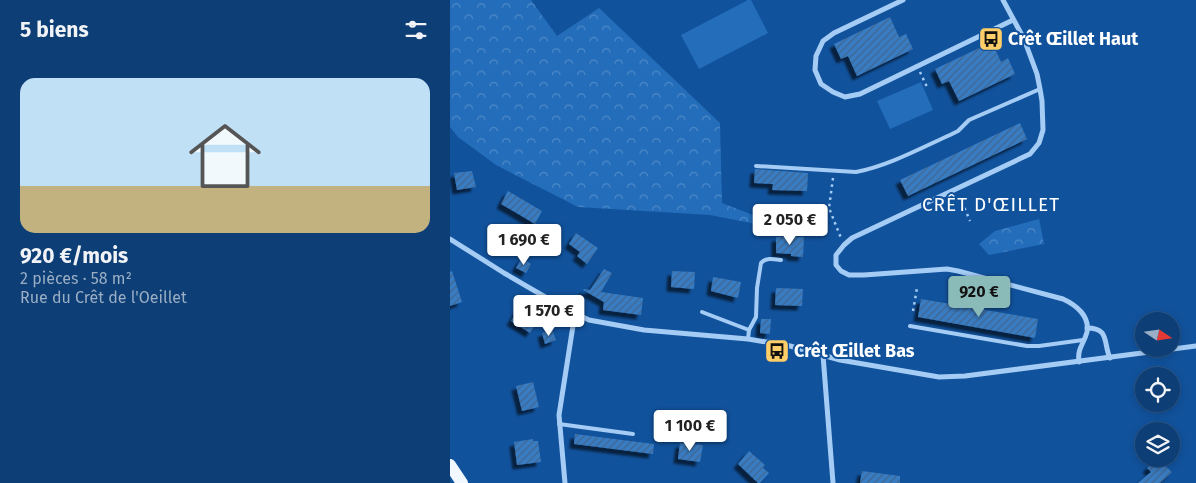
<!DOCTYPE html>
<html lang="fr">
<meta charset="utf-8">
<style>
:root{--surface:#0d3e75;--page:#16457a;--text:#f1f3f6;--muted:#9aaec5;--line:#2d5787;--accent:#8bbbb9}
body{margin:0;font-family:"Fira Sans",sans-serif;background:var(--page);color:var(--text);height:100vh;display:flex;flex-direction:column;font-size:19px;white-space:nowrap}
*{box-sizing:border-box;margin:0}
p{font-size:16px;color:var(--muted)}
.icon{flex:none;width:28px;height:28px;fill:none;stroke:currentColor;stroke-width:2;stroke-linecap:round;stroke-linejoin:round}
.map{position:relative;flex:1;overflow:hidden}
.side{display:flex;flex-direction:column;background:var(--surface);width:450px}
.side>*{flex:none}
.needle{width:32px;rotate:103deg}
.buttons{position:absolute;left:685px;top:312px;display:grid;gap:10px}
.buttons a{display:grid;place-items:center;width:45px;height:45px;border-radius:50%;background:var(--surface);box-shadow:0 2px 8px #0003,0 0 0 1px var(--line);font-size:25px}
.price{position:absolute;translate:-50% -42px;padding:0 11px;border-radius:5px;background:#fff;color:#222;font-size:16px;line-height:32px;filter:drop-shadow(0 1px 2px #0008)}
.price::after{content:'';position:absolute;left:50%;top:30px;width:15px;height:11px;margin-left:-8px;background:inherit;clip-path:polygon(0 0,100% 0,50% 100%)}
.price.active{background:var(--accent);color:#111}
ul{padding:0;list-style:none}
li{display:grid;align-content:center;gap:10px;height:265px;padding:0 20px}
li+li{border-top:1px solid var(--line)}
li span{display:grid;place-items:center;height:155px;border-radius:15px;color:#555}
li>.icon{margin-inline-start:auto}
span .icon{width:90px;height:90px;fill:#fffc;stroke-width:1}
li b{font-size:21px}
h2{display:flex;justify-content:space-between;align-items:center;height:60px;padding:0 20px;font-size:21px}
main{display:flex;flex:1;min-height:0}
.map>svg:first-child{display:block}
</style>
<main>
<section class="side">
<h2>5 biens<svg class="icon" aria-label="filters" viewBox="0 0 24 24"><path d="M4 7h16M4 17h16"/><circle cx="9" cy="7" r="2"/><circle cx="15" cy="17" r="2"/></svg></h2>
<ul>
<li><span style="background:linear-gradient(#bfe0f5 70%,#c2b280 0)"><svg class="icon" aria-label="home" viewBox="0 0 24 24"><path d="M3 11l9-7 9 7M6 9v11h12V9"/></svg></span><div><b>920 €/mois</b><p>2 pièces · 58 m²</p><p>Rue du Crêt de l'Oeillet</p></div></li>
</ul>
</section>
<div class="map">
<svg width="746" height="483" viewBox="0 0 746 483">
<defs>
<pattern id="forest-crowns" width="20" height="18" patternUnits="userSpaceOnUse" patternTransform="scale(1.25)"><rect width="20" height="18" fill="#236dba"/><path d="M2 6a3 3 0 1 1 6 0M12 15a3 3 0 1 1 6 0" fill="none" stroke="#4f8ac8"/></pattern>
<pattern id="building-hatch" width="6" height="6" patternUnits="userSpaceOnUse" patternTransform="scale(1.25)"><rect width="6" height="6" fill="#397cc3"/><path d="M-1 1l2-2M0 6l6-6M5 7l2-2" fill="none" stroke="#42668d"/></pattern>
<filter id="shadow"><feDropShadow dx="-4.5" dy="4.5" stdDeviation="1" flood-color="#0009"/></filter>
</defs>
<rect width="100%" height="100%" fill="#11529c"/>
<g fill="url(#forest-crowns)">
<path d="M0,0H81L107,36L149,8L270,123L272,203L308,217L306,224L260,215L128,207L46,165L8,137L0,127Z"/>
<path d="M589,219L594,244L539,255L529,244L545,231Z"/>
</g>
<g fill="#236dba">
<path d="M298,0H301L318,33L249,69L231,35Z"/>
<path d="M471,82L483,110L440,129L427,101Z"/>
</g>
<g fill="url(#building-hatch)" filter="url(#shadow)">
<path d="M440,17L449,37L456,34L463,49L407,76L398,56L391,59L384,44Z"/>
<path d="M542,42L551,62L558,58L565,74L509,101L499,81L492,84L485,69Z"/>
<path d="M570,123L577,139L458,196L450,180Z"/>
<path d="M305,169L358,173L357,191L322,190L323,184L304,183Z"/>
<path d="M22,171L26,187L7,190L4,173Z"/>
<path d="M58,191L92,211L85,224L51,204Z"/>
<path d="M126,233L148,248L137,264L127,256L130,252L119,244Z"/>
<path d="M326,237H354L353,257L341,256V254L326,253Z"/>
<path d="M72,258L81,264L76,273L66,268Z"/>
<path d="M154,269L162,273L151,292L193,298L191,315L153,310L154,302L133,290L134,289L140,290Z"/>
<path d="M2,271L12,302L0,306V272Z"/>
<path d="M222,271L245,272L244,289L221,287Z"/>
<path d="M263,277L291,282L288,298L261,291Z"/>
<path d="M326,288L353,289L352,306L325,305Z"/>
<path d="M471,299L588,319L585,338L468,317Z"/>
<path d="M69,308L75,312L76,310L90,318L80,333L61,321Z"/>
<path d="M311,319H321L320,334L310,333Z"/>
<path d="M102,329L106,340L95,344L92,333Z"/>
<path d="M83,382L89,407L72,411L66,386Z"/>
<path d="M125,434L204,444L203,454L124,444Z"/>
<path d="M83,439V441H88L91,462L67,465L64,442Z"/>
<path d="M230,443L253,445L250,462L228,459Z"/>
<path d="M299,451L315,465L313,468L319,473L310,483H308L288,464Z"/>
<path d="M704,462H711L722,472L710,483H688L701,472L697,468Z"/>
<path d="M412,471L450,476V483H410Z"/>
</g>
<g fill="none" stroke-linecap="round" stroke-linejoin="round">
<g stroke="#a5ccf5" stroke-width="2.5" stroke-dasharray="2.5 4" stroke-linecap="butt">
<path d="M470,72L477,87"/>
<path d="M383,178L379,208L391,238"/>
<path d="M512,202L520,221"/>
<path d="M463,311L467,288"/>
<path d="M395,352L400,348"/>
</g>
<g stroke="#a5ccf5" stroke-width="4">
<path d="M306,166L406,172C438,166 471,148 500,135L508,131L519,120L590,89"/>
<path d="M252,312L299,330"/>
<path d="M460,326L577,346H589L633,340"/>
<path d="M298,339L299,330L306,317L307,288L311,263C316,257 324,259 331,260"/>
<path d="M109,424L183,434"/>
</g>
<g stroke="#a5ccf5" stroke-width="5">
<path d="M453,0L384,33L373,41L366,56L365,70L371,84L383,92L395,97L410,94L563,20"/>
<path d="M553,0L574,39L587,74L590,89L592,101L593,130L589,143L580,154L402,238L394,245L386,255V265L391,271L399,275H414L497,269L508,271L613,299C626,305 640,316 637,332C634,344 627,348 629,362"/>
<path d="M0,239L54,273L116,309L139,320L194,330L298,339L340,346L390,360L489,377L515,376L746,346"/>
<path d="M637,328C660,328 653,343 660,358"/>
<path d="M373,355L383,483"/>
<path d="M115,483L109,415L125,313"/>
</g>
<path stroke="#f2f8ff" stroke-width="12" d="M0,465L12,483"/>
</g>
<defs>
<symbol id="bus-square" viewBox="-11 -11 22 22"><rect x="-9" y="-9" width="18" height="18" rx="4" fill="#ffce68" stroke="#11529c"/><path d="M-5-6H5V4H4V6H2V4H-2V6H-4V4H-5ZM-3.5-4V0h7V-4ZM-3.5 1.2v1.5H-2V1.2ZM2 1.2v1.5H3.5V1.2Z" fill="#111"/></symbol>
</defs>
<g fill-rule="evenodd">
<use href="#bus-square" x="527" y="25" width="28" height="28"/>
<use href="#bus-square" x="313" y="337" width="28" height="28"/>
</g>
<g text-anchor="middle" stroke-width="4" stroke-linejoin="round" paint-order="stroke">
<g font-size="18" font-weight="bold" fill="#fff" stroke="#11529c" text-anchor="start">
<text x="558" y="45">Crêt Œillet Haut</text>
<text x="344" y="357">Crêt Œillet Bas</text>
</g>
<g font-size="19" letter-spacing="1" fill="#fff" stroke="#11529c">
<text x="541" y="211">CRÊT D'ŒILLET</text>
</g>
</g>
</svg>
<div class="buttons">
<a><svg class="needle" viewBox="-14 -14 28 28"><path d="M0-13l5 13h-10z" fill="#e53935"/><path d="M0 13l5-13h-10z" fill="#9aaec5"/></svg></a>
<a><svg class="icon" aria-label="locate" viewBox="0 0 24 24"><circle cx="12" cy="12" r="6"/><path d="M12 2v4M12 18v4M2 12h4M18 12h4"/></svg></a>
<a><svg class="icon" aria-label="layers" viewBox="0 0 24 24"><path d="M12 4l9 5-9 5-9-5zM3 14l9 5 9-5"/></svg></a>
</div>
<b class="price" style="left:340px;top:246px">2 050 €</b>
<b class="price" style="left:74px;top:266px">1 690 €</b>
<b class="price active" style="left:529px;top:318px">920 €</b>
<b class="price" style="left:99px;top:337px">1 570 €</b>
<b class="price" style="left:240px;top:452px">1 100 €</b>
</div>
</main>
